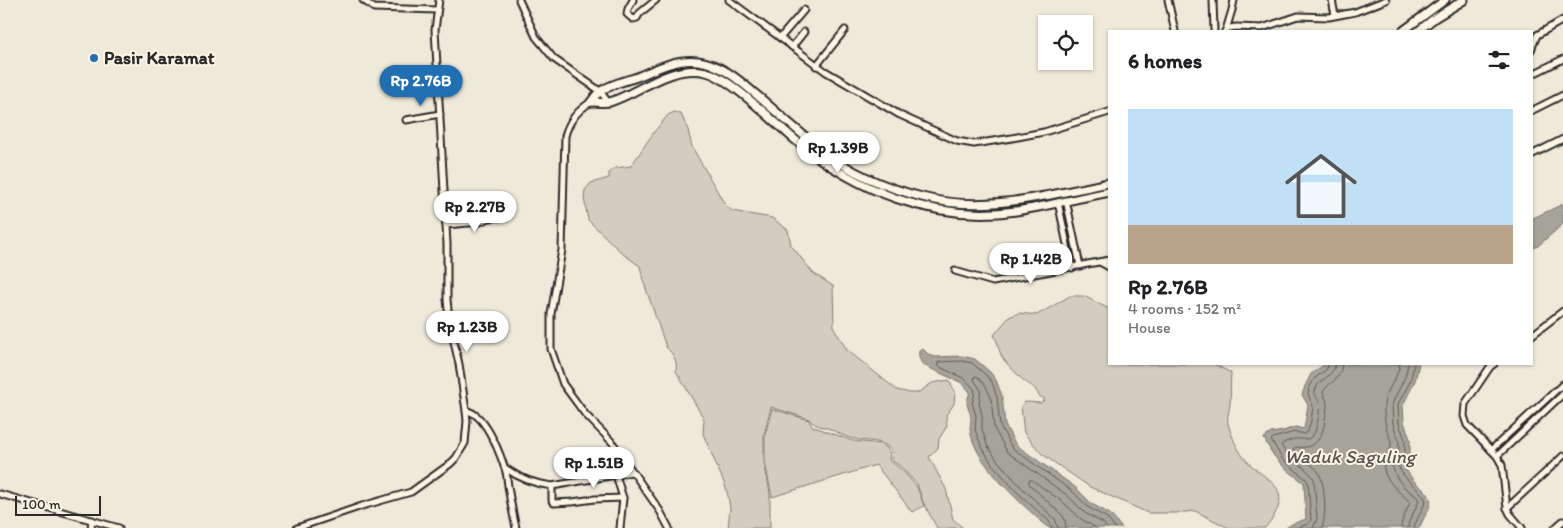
<!DOCTYPE html>
<meta charset="utf-8">
<style>
:root{--surface:#fff;--page:#f2f2f2;--text:#202124;--muted:#757577;--accent:#1f6fb2}
body{margin:0;font-family:Itim,sans-serif;background:var(--page);color:var(--text);height:100vh;display:flex;flex-direction:column;font-size:19px;white-space:nowrap}
*{box-sizing:border-box;margin:0}
p{font-size:16px;color:var(--muted)}
.icon{flex:none;width:28px;height:28px;fill:none;stroke:currentColor;stroke-width:2;stroke-linecap:round;stroke-linejoin:round}
.map{position:relative;flex:1;overflow:hidden}
.details{position:absolute;left:1108px;top:30px;width:425px;height:335px;display:flex;flex-direction:column;background:var(--surface);border-radius:0px;box-shadow:0 1px 4px #0004}
.details>*{flex:none}
.controls{position:absolute;left:1038px;top:15px;display:grid;gap:10px}
.controls a{display:grid;place-items:center;width:55px;height:55px;border-radius:0px;background:var(--surface);box-shadow:0 1px 4px #0004;font-size:25px}
.scale{position:absolute;left:15px;bottom:12px;width:86px;box-sizing:border-box;padding-left:5px;border:2px solid #2b2b2b;border-top:0;font-size:14px;line-height:18px;white-space:nowrap;color:#2b2b2b;-webkit-text-stroke:4px #fcf5e5;paint-order:stroke}
.price{position:absolute;translate:-50% -42px;padding:0 11px;border-radius:18px;background:#fff;color:#222;font-size:16px;line-height:32px;filter:drop-shadow(0 1px 2px #0008)}
.price::after{content:'';position:absolute;left:50%;top:30px;width:15px;height:11px;margin-left:-8px;background:inherit;clip-path:polygon(0 0,100% 0,50% 100%)}
.price.on{background:var(--accent);color:#fff}
ul{padding:0;list-style:none}
li{display:grid;align-content:center;gap:10px;height:265px;padding:0 20px}
li span{display:grid;place-items:center;height:155px;border-radius:0px;color:#555}
li>.icon{margin-inline-start:auto}
span .icon{width:90px;height:90px;fill:#fffc;stroke-width:1}
li b{font-size:21px}
h2{display:flex;justify-content:space-between;align-items:center;height:60px;padding:0 20px;font-size:21px}
.map>svg:first-child{display:block}
</style>
<div class="map">
<svg width="1563" height="528" viewBox="0 0 1563 528">
<rect width="100%" height="100%" fill="#efe9da"/>
<filter id="ink" filterUnits="userSpaceOnUse"><feTurbulence type="fractalNoise" baseFrequency=".02" numOctaves="2"/><feDisplacementMap in="SourceGraphic" scale="10" xChannelSelector="R" yChannelSelector="G"/><feConvolveMatrix kernelMatrix="1 2 1 2 8 2 1 2 1" color-interpolation-filters="sRGB"/></filter>
<g filter="url(#ink)">
<g fill="#d2cdc0" stroke="#7e7c76">
<path d="M674,112L681,114L688,130L692,147L724,203L732,211L772,218L788,230L791,245L813,273L833,286L834,328L847,350L897,390L910,393H918L932,383L949,380L955,392L954,404L946,415L947,426L939,439L938,448L929,457L946,489L953,519L963,528H937L923,502L917,484L900,466L891,460L893,453C884,438 870,443 855,439C846,438 838,432 830,429C822,426 814,426 809,419L771,407L764,434V462L770,493V528H728L730,508L728,496L725,485L703,434L704,419L676,371C678,361 673,354 666,347L643,280L640,266L623,254L588,220L584,198L585,190L591,183L609,178V173L615,168L631,166L654,132L668,115Z"/>
<path d="M1070,296H1084L1109,309V364H1214L1231,373C1230,383 1231,393 1230,404C1229,411 1226,420 1229,427C1232,435 1235,445 1240,452C1258,482 1303,482 1265,528H1229L1195,511L1175,513H1148L1090,487L1042,454L1024,433L1021,407L1025,402L1041,403L1045,399L1039,396C1035,386 1031,386 1023,380C1017,374 1009,366 1004,360C998,352 999,343 994,335L1009,317L1019,313L1037,315Z"/>
<path d="M772,409L809,420L812,426L853,441L881,444L887,448L890,453L889,460L903,471L917,487L924,506L912,512L876,465L772,497L765,462V435Z"/>
</g>
<g fill="#a6a399" stroke="#75736d">
<path d="M1563,204V224L1538,246L1531,249V219Z"/>
<path d="M923,349L928,354L935,357L962,356L975,359L990,372L996,380L1002,396L1005,425L1016,445L1075,487L1092,504L1110,514L1122,528H1049C1025,507 973,463 970,429C970,426 971,422 971,418C971,413 967,408 967,403C967,400 969,395 970,392L962,383L923,365C920,361 918,356 919,351Z"/>
<path d="M1325,364H1419L1415,381L1403,405L1404,422L1410,439V454L1403,465L1413,480L1428,494L1431,501L1429,508L1419,528H1286L1292,524L1306,519L1304,483C1284,467 1275,462 1264,438L1271,433L1283,431L1295,427L1304,429L1308,405L1302,395L1305,386L1311,374Z"/>
</g>
<g fill="none" stroke-linecap="round" stroke-linejoin="round">
<g stroke="#5c5b57" stroke-width="1">
<path d="M1400,364C1398,377 1389,386 1385,399C1383,406 1384,418 1386,426C1387,432 1391,438 1391,444C1392,451 1385,455 1384,462C1381,479 1400,492 1410,502L1402,521L1401,528"/>
<path d="M1408,364L1405,377L1392,404L1393,424L1399,441V450L1392,461V466L1397,478L1404,487L1417,497L1419,501L1409,522L1408,528"/>
<path d="M1414,364L1411,380L1398,404L1399,423L1405,440V451L1398,465C1404,482 1421,488 1426,501L1415,524L1414,528"/>
<path d="M1052,528L1050,522L1016,491L992,464L982,447L975,430L976,415L972,403L975,393L974,389L965,379L938,366V362L962,361L972,363L986,375L992,382L997,397L1000,426L1012,448L1072,491L1089,508L1107,518L1115,528"/>
<path d="M1058,528L1055,519L1021,487L997,460L987,445L982,429V415L979,403L981,390L974,380L975,376L978,377L986,386L991,398L994,428L1007,452L1068,496L1085,513L1103,523L1107,528"/>
<path d="M1066,528L1065,520L1062,515L1029,484V480H1032L1063,502L1081,519L1096,528"/>
<path d="M1296,528L1308,524L1311,520L1308,482L1306,479L1283,460L1271,440L1273,438L1295,432L1304,434L1308,431L1311,421L1313,406L1308,394L1309,388L1315,378L1327,369L1328,364"/>
<path d="M1313,528L1317,519L1314,479C1306,465 1288,460 1281,445C1284,442 1290,440 1295,439C1301,438 1307,442 1313,435C1317,430 1321,408 1319,401C1317,398 1314,395 1315,391C1318,378 1334,378 1335,364"/>
<path d="M1322,528C1327,517 1325,478 1317,470C1310,462 1299,458 1293,449L1296,447C1316,450 1323,437 1325,419C1326,414 1327,408 1327,403C1326,399 1324,395 1323,392C1330,380 1341,381 1342,364"/>
</g>
<defs>
<g id="minor">
<path d="M363,0L374,8L437,10"/>
<path d="M519,0L536,37L554,59L600,91L608,102"/>
<path d="M633,0L628,9L627,14L633,19L637,18L640,13L656,0"/>
<path d="M729,0L825,71L900,115L957,141L974,144L1012,138L1044,132L1109,112"/>
<path d="M1168,0L1175,31"/>
<path d="M1213,0L1214,31"/>
<path d="M1332,0L1335,15"/>
<path d="M1226,30L1232,10L1234,0"/>
<path d="M1225,31L1230,28L1236,27L1262,28L1298,16L1329,17L1355,12L1386,0"/>
<path d="M780,38L804,10"/>
<path d="M792,47L804,32"/>
<path d="M1531,50L1537,35L1563,20"/>
<path d="M816,66L845,30"/>
<path d="M1531,74L1537,72L1563,59"/>
<path d="M591,102C578,110 569,120 565,136L562,250L551,314V349L563,384L585,414L612,442L660,511L669,528"/>
<path d="M1531,111L1563,95"/>
<path d="M406,120L440,114"/>
<path d="M1531,155L1563,139"/>
<path d="M1066,200L1080,266"/>
<path d="M1058,202L1072,268"/>
<path d="M446,225L480,222L489,218L500,217"/>
<path d="M1100,262L1109,267"/>
<path d="M955,271L993,282L1109,260"/>
<path d="M1531,336L1563,311"/>
<path d="M1494,364L1490,367L1465,404L1464,416L1467,425L1497,456L1502,465L1507,508L1510,514L1522,528"/>
<path d="M466,411C484,412 499,451 504,466C507,472 507,479 508,486C510,500 513,514 516,528"/>
<path d="M1491,450L1563,384"/>
<path d="M1497,456L1563,394"/>
<path d="M505,468C519,478 535,484 552,486V501L554,503L572,502L595,499L623,498L620,528"/>
<path d="M616,475L623,498"/>
<path d="M552,486L632,472"/>
<path d="M0,494L119,528"/>
<path d="M1507,508L1563,456"/>
<path d="M91,528L92,520"/>
<path d="M297,528L362,506L411,492L450,464L456,458L465,443L467,421L466,411L459,364L449,320L447,299V244L435,30L439,0"/>
<path d="M1555,528L1563,521"/>
</g>
<g id="secondary">
<path d="M1403,31L1445,0"/>
<path d="M1418,31L1436,17L1464,0"/>
<path d="M591,102C594,98 597,93 601,91C611,84 625,81 637,77C656,69 677,58 698,61C722,64 741,82 759,97C780,115 801,134 823,151C851,173 887,188 922,197C984,214 1047,195 1109,183"/>
<path d="M591,102C597,102 604,103 610,102C641,92 671,64 706,72C729,77 773,121 793,138C854,190 934,223 1016,211C1047,206 1078,198 1109,192"/>
</g>
</defs>
<use href="#minor" stroke="#2b2b2b" stroke-width="9"/>
<use href="#secondary" stroke="#2b2b2b" stroke-width="11"/>
<use href="#minor" stroke="#fcf5e5" stroke-width="5"/>
<use href="#secondary" stroke="#fcf5e5" stroke-width="7"/>
</g>
</g>
<circle fill="#1f6fb2" stroke="#fcf5e5" stroke-width="2" cx="94" cy="58" r="5"/>
<g text-anchor="middle" stroke-width="4" stroke-linejoin="round" paint-order="stroke">
<g font-size="18" font-weight="bold" fill="#2b2b2b" stroke="#fcf5e5" text-anchor="start">
<text x="104" y="64">Pasir Karamat</text>
</g>
<g font-size="19" font-style="italic" fill="#565552" stroke="#fcf5e5">
<text x="1350" y="463">Waduk Saguling</text>
</g>
</g>
</svg>
<div class="controls">
<a><svg class="icon" aria-label="locate" viewBox="0 0 24 24"><circle cx="12" cy="12" r="6"/><path d="M12 2v4M12 18v4M2 12h4M18 12h4"/></svg></a>
</div>
<div class="scale">100 m</div>
<b class="price on" style="left:421px;top:107px">Rp 2.76B</b>
<b class="price" style="left:838px;top:174px">Rp 1.39B</b>
<b class="price" style="left:475px;top:233px">Rp 2.27B</b>
<b class="price" style="left:1031px;top:285px">Rp 1.42B</b>
<b class="price" style="left:467px;top:353px">Rp 1.23B</b>
<b class="price" style="left:594px;top:489px">Rp 1.51B</b>
<section class="details">
<h2>6 homes<svg class="icon" aria-label="filters" viewBox="0 0 24 24"><path d="M4 7h16M4 17h16"/><circle cx="9" cy="7" r="2"/><circle cx="15" cy="17" r="2"/></svg></h2>
<ul>
<li><span style="background:linear-gradient(#bfe0f5 75%,#b9a48a 0)"><svg class="icon" aria-label="home" viewBox="0 0 24 24"><path d="M3 11l9-7 9 7M6 9v11h12V9"/></svg></span><div><b>Rp 2.76B</b><p>4 rooms · 152 m²</p><p>House</p></div></li>
</ul>
</section>
</div>
